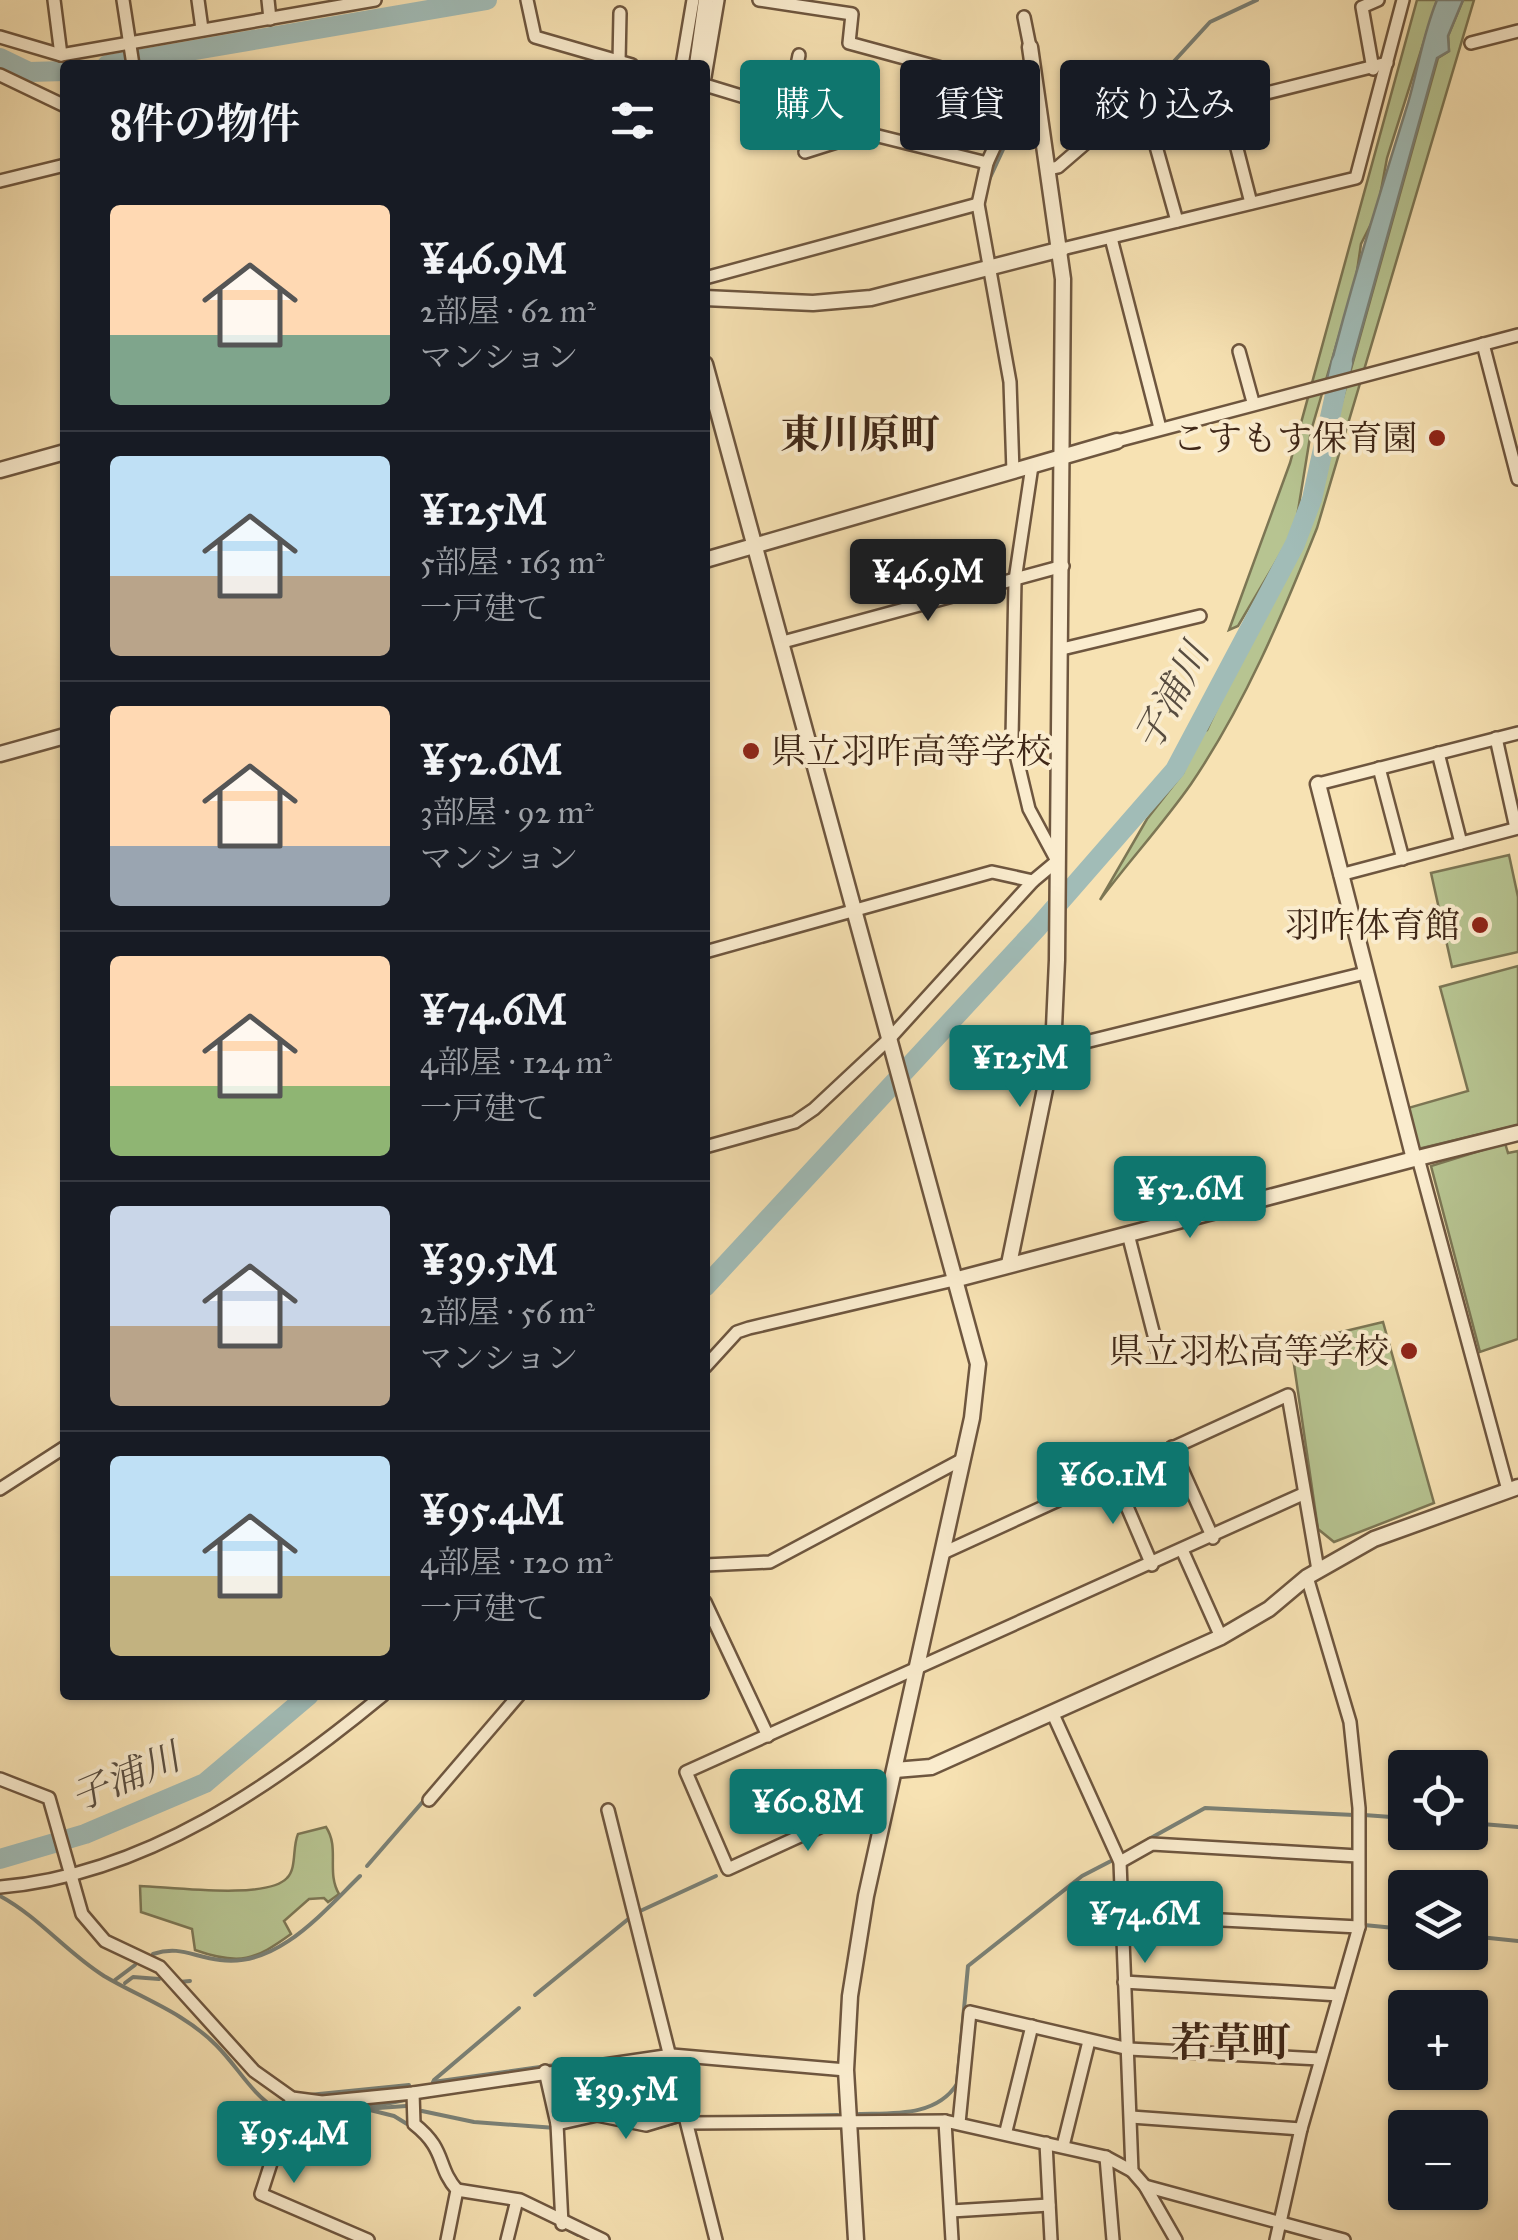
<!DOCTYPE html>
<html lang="ja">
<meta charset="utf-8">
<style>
:root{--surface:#171b24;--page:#242831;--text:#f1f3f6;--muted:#9ea1a6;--line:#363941;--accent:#0f766e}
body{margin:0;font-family:"IM FELL Great Primer","Noto Serif JP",serif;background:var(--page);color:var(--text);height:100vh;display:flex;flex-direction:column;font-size:38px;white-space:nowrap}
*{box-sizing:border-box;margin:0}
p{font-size:32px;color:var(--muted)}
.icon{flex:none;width:55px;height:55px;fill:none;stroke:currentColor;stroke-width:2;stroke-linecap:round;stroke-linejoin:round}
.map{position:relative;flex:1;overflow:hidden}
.panel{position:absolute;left:60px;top:60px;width:650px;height:1640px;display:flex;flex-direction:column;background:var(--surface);border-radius:10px;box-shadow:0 2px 8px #0004}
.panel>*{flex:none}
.hud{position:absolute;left:740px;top:60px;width:628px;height:90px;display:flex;gap:20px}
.controls{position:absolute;left:1388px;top:1750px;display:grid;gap:20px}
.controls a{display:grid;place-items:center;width:100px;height:100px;border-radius:10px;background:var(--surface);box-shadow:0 2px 8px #0004;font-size:50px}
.price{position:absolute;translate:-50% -85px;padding:0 22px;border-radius:10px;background:var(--accent);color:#fff;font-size:32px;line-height:65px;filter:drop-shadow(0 2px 5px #0008)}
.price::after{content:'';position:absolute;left:50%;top:60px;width:30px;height:22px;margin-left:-15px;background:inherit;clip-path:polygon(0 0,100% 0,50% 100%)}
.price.on{background:#222;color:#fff}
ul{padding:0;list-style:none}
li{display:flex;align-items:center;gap:30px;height:250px;padding:0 50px}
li+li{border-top:2px solid var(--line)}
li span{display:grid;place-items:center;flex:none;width:280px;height:200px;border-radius:10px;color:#555}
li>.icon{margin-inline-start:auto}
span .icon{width:120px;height:120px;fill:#fffc;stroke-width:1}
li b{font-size:42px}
h2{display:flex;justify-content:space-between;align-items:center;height:120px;padding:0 50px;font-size:42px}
.pill{padding:0 35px;border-radius:10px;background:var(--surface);box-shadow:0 2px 8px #0004;font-size:35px;line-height:90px}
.pill.on{background:var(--accent);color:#fff}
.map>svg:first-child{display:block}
</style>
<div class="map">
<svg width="1518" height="2240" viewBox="0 0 1518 2240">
<rect width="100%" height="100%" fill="#f7e2b3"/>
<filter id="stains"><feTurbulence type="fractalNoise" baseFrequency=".002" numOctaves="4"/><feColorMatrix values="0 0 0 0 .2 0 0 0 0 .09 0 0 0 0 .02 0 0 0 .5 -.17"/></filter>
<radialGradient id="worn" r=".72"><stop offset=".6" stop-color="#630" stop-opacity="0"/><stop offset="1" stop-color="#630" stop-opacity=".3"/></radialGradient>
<g fill="#b7c491" stroke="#7c7654" stroke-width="2.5">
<path d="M1417,0H1437L1387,158L1377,212L1361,244L1356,278L1311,431L1297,517L1288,541L1238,626L1229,630L1290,463Z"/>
<path d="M1463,0H1474L1317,528C1282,616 1244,706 1191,784C1163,824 1129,861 1100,900L1147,819L1183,773L1200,734L1207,730L1263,608L1275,594L1304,537L1438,58L1449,51L1448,36Z"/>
<path d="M1509,855L1518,897V952L1452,967L1431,873Z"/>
<path d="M1518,966V1125L1418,1149L1408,1108L1468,1091L1440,987Z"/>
<path d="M1505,1143L1508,1153L1518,1151V1339L1480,1352L1431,1166Z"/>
<path d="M1383,1322L1434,1503L1334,1542L1318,1529L1291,1344Z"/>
<path d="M326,1827C340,1848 326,1872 339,1894L328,1902L324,1898L309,1899L284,1921L291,1934C255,1960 240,1966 195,1950L192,1929L141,1912L140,1886C171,1887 267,1900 287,1878C297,1868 292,1848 298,1834Z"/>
</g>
<path fill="#a1bcb7" stroke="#7a8177" stroke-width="2.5" d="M1437,0H1463L1448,36L1449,51L1437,58L1349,374L1327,380C1351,285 1379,196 1408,103C1418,69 1423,33 1437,0Z"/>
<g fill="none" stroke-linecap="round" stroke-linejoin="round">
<g stroke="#7a8177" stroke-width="4">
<path d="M1111,110L1155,82L1210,22L1257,0"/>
<path d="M1019,138L1036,133"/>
<path d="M988,182L1006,143"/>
<path d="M1364,1815L1405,1818"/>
<path d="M1470,1823L1518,1827"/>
<path d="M1149,1839L1205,1808L1354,1815"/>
<path d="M367,1866L426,1798"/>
<path d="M0,1896C39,1917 67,1953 104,1976C143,1999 183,2012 216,2045C239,2068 250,2093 279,2111"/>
<path d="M638,1912L716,1876"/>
<path d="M1364,1925L1405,1929"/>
<path d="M1470,1936L1518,1941"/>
<path d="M153,1954C180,1945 193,1957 220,1960C277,1968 322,1913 360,1876"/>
<path d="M115,1980L135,1965"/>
<path d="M179,1982L190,1981"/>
<path d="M125,1983L133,1977L159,1979"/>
<path d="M535,1995L632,1916"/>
<path d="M214,2019L262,2071"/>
<path d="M548,2066L602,2059"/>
<path d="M434,2080L519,2008"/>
<path d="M433,2082L540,2067"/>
<path d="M309,2095L409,2085"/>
<path d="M370,2107L405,2100"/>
<path d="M370,2110L394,2116L412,2127"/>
<path d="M422,2111L474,2122L556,2128"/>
<path d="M295,2114L406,2106"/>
<path d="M859,2114C893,2113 936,2117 957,2084L968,1966L1082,1876L1111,1861"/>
<path d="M740,2117L838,2115"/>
<path d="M651,2129L681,2121"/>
<path d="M545,2218L578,2235"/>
</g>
<g stroke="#a1bcb7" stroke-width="20">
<path d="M0,58L29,72L65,71"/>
<path d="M107,65L487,0"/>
<path d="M705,1287L1038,927L1175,770L1295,544L1312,499L1342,363"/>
<path d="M0,1859L85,1834L205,1783L309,1695"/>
</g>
<defs>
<g id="minor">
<path d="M54,0L61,55"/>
<path d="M123,0L133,65"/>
<path d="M198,0L202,29"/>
<path d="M268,0L270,19"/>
<path d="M527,0L535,37L632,65"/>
<path d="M759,0L852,14L849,43L1037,94"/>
<path d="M1024,17L1030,47"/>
<path d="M0,37L61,55L375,0"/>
<path d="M1471,43L1518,31"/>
<path d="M619,62L620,13"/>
<path d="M682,65L693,0"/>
<path d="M1373,69L1362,7L1378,0"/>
<path d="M0,75L65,106"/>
<path d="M705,77L718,0"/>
<path d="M705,85L850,129L987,163"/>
<path d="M1226,106L1251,203"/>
<path d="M788,110L799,55"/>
<path d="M1150,125L1177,221"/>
<path d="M973,131L998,139"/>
<path d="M805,152L865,133"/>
<path d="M1049,169L1058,167L1094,136L1387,63"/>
<path d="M0,181L65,165"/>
<path d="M1111,238L1160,428"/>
<path d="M1062,249L1356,178L1403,0"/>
<path d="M705,278L978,204"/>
<path d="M1483,344L1518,479"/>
<path d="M1239,351L1253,402"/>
<path d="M1117,441L1518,335"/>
<path d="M1013,472L1010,382L978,204L987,163L998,139L1040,110"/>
<path d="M783,642L1063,566"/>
<path d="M1062,649L1200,616"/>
<path d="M1496,738L1516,828"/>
<path d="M1438,753L1461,843"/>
<path d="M1379,768L1403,859"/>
<path d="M1318,784L1518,733"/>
<path d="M1340,875L1518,828"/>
<path d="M705,952L992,872L1033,881"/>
<path d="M1053,1050L1365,973"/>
<path d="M705,1147L795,1122L814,1109L890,1038L1033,881L1057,861L1029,809L1012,738L1015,580L1032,466"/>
<path d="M1418,1158L1508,1490"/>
<path d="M1128,1234L1158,1351"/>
<path d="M705,1367L737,1332L749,1328L954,1280"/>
<path d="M1172,1447L1213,1538"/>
<path d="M1113,1474L1152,1565"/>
<path d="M0,1489L65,1447"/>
<path d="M1183,1552L1221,1637"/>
<path d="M943,1553L1288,1395L1318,1570"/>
<path d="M705,1565L770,1562L963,1459"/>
<path d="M705,1602L768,1736"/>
<path d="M1052,1712L1120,1862L1132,2171L1145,2186L1176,2240"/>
<path d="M0,1779L49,1798L82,1914L105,1941L160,1967L254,2071L292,2098L322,2102L413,2093L672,2055L846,2070"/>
<path d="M429,1800L519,1695"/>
<path d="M886,1809L868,1805L728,1869L686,1772L1303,1494"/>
<path d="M608,1810L716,2240"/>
<path d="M1120,1862L1152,1844L1358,1856"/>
<path d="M0,1887C145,1875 274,1785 383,1695"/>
<path d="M1123,1915L1359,1927"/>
<path d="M1124,1982L1339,1995"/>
<path d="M545,2071L557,2124L562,2224"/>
<path d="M413,2093L414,2124C447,2150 436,2166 457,2190L447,2240"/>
<path d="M292,2098L261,2194L368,2240"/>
<path d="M1131,2117L1301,2129"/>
<path d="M945,2121L952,2240"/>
<path d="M688,2123L945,2121L1106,2157L1132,2171"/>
<path d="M959,2123L970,2012L1129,2049L1320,2059"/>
<path d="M557,2124L597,2115L646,2125L686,2113"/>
<path d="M1006,2131L1032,2026"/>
<path d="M1046,2143L1051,2240"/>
<path d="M1063,2146L1089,2041"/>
<path d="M1106,2157L1113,2240"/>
<path d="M1145,2186L1344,2240"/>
<path d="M457,2190L520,2200L603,2240"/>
<path d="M951,2211L1049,2205"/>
<path d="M507,2240L517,2200"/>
<path d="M1276,2240L1301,2129L1359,1927V1808L1350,1722L1307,1577"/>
</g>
<g id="tertiary">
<path d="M697,65L706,0"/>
<path d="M705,298L813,303L871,298L1062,249"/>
<path d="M705,364L978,1364L972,1418L866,1896L850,1996L846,2070L856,2240"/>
<path d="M0,470L65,452"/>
<path d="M705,560L1117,441"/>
<path d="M0,754L65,736"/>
<path d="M1318,784L1414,1159L1518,1133"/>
<path d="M1009,1264L1053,1050L1057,960L1063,279L1030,47"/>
<path d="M954,1280L1414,1159"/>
<path d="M895,1770L931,1767L1221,1637L1269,1609L1307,1577L1374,1539L1518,1487"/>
</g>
</defs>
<use href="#minor" stroke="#6e563f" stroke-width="16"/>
<use href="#tertiary" stroke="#6e563f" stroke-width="19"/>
<use href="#minor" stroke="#faecce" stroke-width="11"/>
<use href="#tertiary" stroke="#faecce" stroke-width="14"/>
</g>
<g fill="#8f2418" stroke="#faecce" stroke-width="4">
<circle cx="1437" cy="438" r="10"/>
<circle cx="751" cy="751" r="10"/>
<circle cx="1480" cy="925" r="10"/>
<circle cx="1409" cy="1351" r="10"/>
</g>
<g text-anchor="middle" stroke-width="8" stroke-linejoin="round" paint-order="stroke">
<g font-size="35" fill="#402818" stroke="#faecce" text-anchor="end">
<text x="1417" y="450">こすもす保育園</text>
<text x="771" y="763" text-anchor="start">県立羽咋高等学校</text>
<text x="1460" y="937">羽咋体育館</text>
<text x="1389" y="1363">県立羽松高等学校</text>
</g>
<g font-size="38" font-style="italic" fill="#584d40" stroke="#faecce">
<text transform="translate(1171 697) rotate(-62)" y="13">子浦川</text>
<text transform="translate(125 1777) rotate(-23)" y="13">子浦川</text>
</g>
<g font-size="40" font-weight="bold" fill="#402818" stroke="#faecce">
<text x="860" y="448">東川原町</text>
<text x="1231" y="2056">若草町</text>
</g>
</g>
<rect width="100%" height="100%" filter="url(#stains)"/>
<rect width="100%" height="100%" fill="url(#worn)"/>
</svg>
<div class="controls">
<a><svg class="icon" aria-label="locate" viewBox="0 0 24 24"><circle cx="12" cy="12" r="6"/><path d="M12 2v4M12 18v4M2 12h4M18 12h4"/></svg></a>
<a><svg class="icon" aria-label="layers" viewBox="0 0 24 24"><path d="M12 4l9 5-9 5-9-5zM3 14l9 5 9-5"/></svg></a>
<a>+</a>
<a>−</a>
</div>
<b class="price on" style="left:928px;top:624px">¥46.9M</b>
<b class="price" style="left:1020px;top:1110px">¥125M</b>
<b class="price" style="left:1190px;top:1241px">¥52.6M</b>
<b class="price" style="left:1113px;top:1527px">¥60.1M</b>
<b class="price" style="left:808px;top:1854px">¥60.8M</b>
<b class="price" style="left:1145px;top:1966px">¥74.6M</b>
<b class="price" style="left:626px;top:2142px">¥39.5M</b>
<b class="price" style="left:294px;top:2186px">¥95.4M</b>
<div class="hud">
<a class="pill on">購入</a>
<a class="pill">賃貸</a>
<a class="pill">絞り込み</a>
</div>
<section class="panel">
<h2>8件の物件<svg class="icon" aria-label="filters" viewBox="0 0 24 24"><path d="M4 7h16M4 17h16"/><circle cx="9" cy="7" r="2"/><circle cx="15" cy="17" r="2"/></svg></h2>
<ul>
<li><span style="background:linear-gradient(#ffd9b3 65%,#7fa58c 0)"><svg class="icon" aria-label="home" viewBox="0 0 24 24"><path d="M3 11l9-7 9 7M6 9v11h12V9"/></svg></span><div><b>¥46.9M</b><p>2部屋 · 62 m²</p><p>マンション</p></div></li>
<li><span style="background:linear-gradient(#bfe0f5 60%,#b9a48a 0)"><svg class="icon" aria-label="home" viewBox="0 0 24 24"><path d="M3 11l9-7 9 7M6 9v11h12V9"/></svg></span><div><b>¥125M</b><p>5部屋 · 163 m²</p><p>一戸建て</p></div></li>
<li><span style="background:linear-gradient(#ffd9b3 70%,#9aa5b1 0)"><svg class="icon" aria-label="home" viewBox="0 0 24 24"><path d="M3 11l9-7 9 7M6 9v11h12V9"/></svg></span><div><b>¥52.6M</b><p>3部屋 · 92 m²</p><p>マンション</p></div></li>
<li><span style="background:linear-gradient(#ffd9b3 65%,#8fb573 0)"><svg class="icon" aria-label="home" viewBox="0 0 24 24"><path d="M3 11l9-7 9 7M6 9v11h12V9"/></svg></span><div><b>¥74.6M</b><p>4部屋 · 124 m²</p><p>一戸建て</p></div></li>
<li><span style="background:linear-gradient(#c9d6e8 60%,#b9a48a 0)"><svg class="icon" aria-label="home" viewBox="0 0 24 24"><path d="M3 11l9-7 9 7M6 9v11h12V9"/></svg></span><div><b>¥39.5M</b><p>2部屋 · 56 m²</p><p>マンション</p></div></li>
<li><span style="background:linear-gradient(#bfe0f5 60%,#c2b280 0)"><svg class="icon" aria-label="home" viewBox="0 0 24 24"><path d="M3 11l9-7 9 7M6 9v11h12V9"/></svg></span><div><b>¥95.4M</b><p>4部屋 · 120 m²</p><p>一戸建て</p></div></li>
</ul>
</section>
</div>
